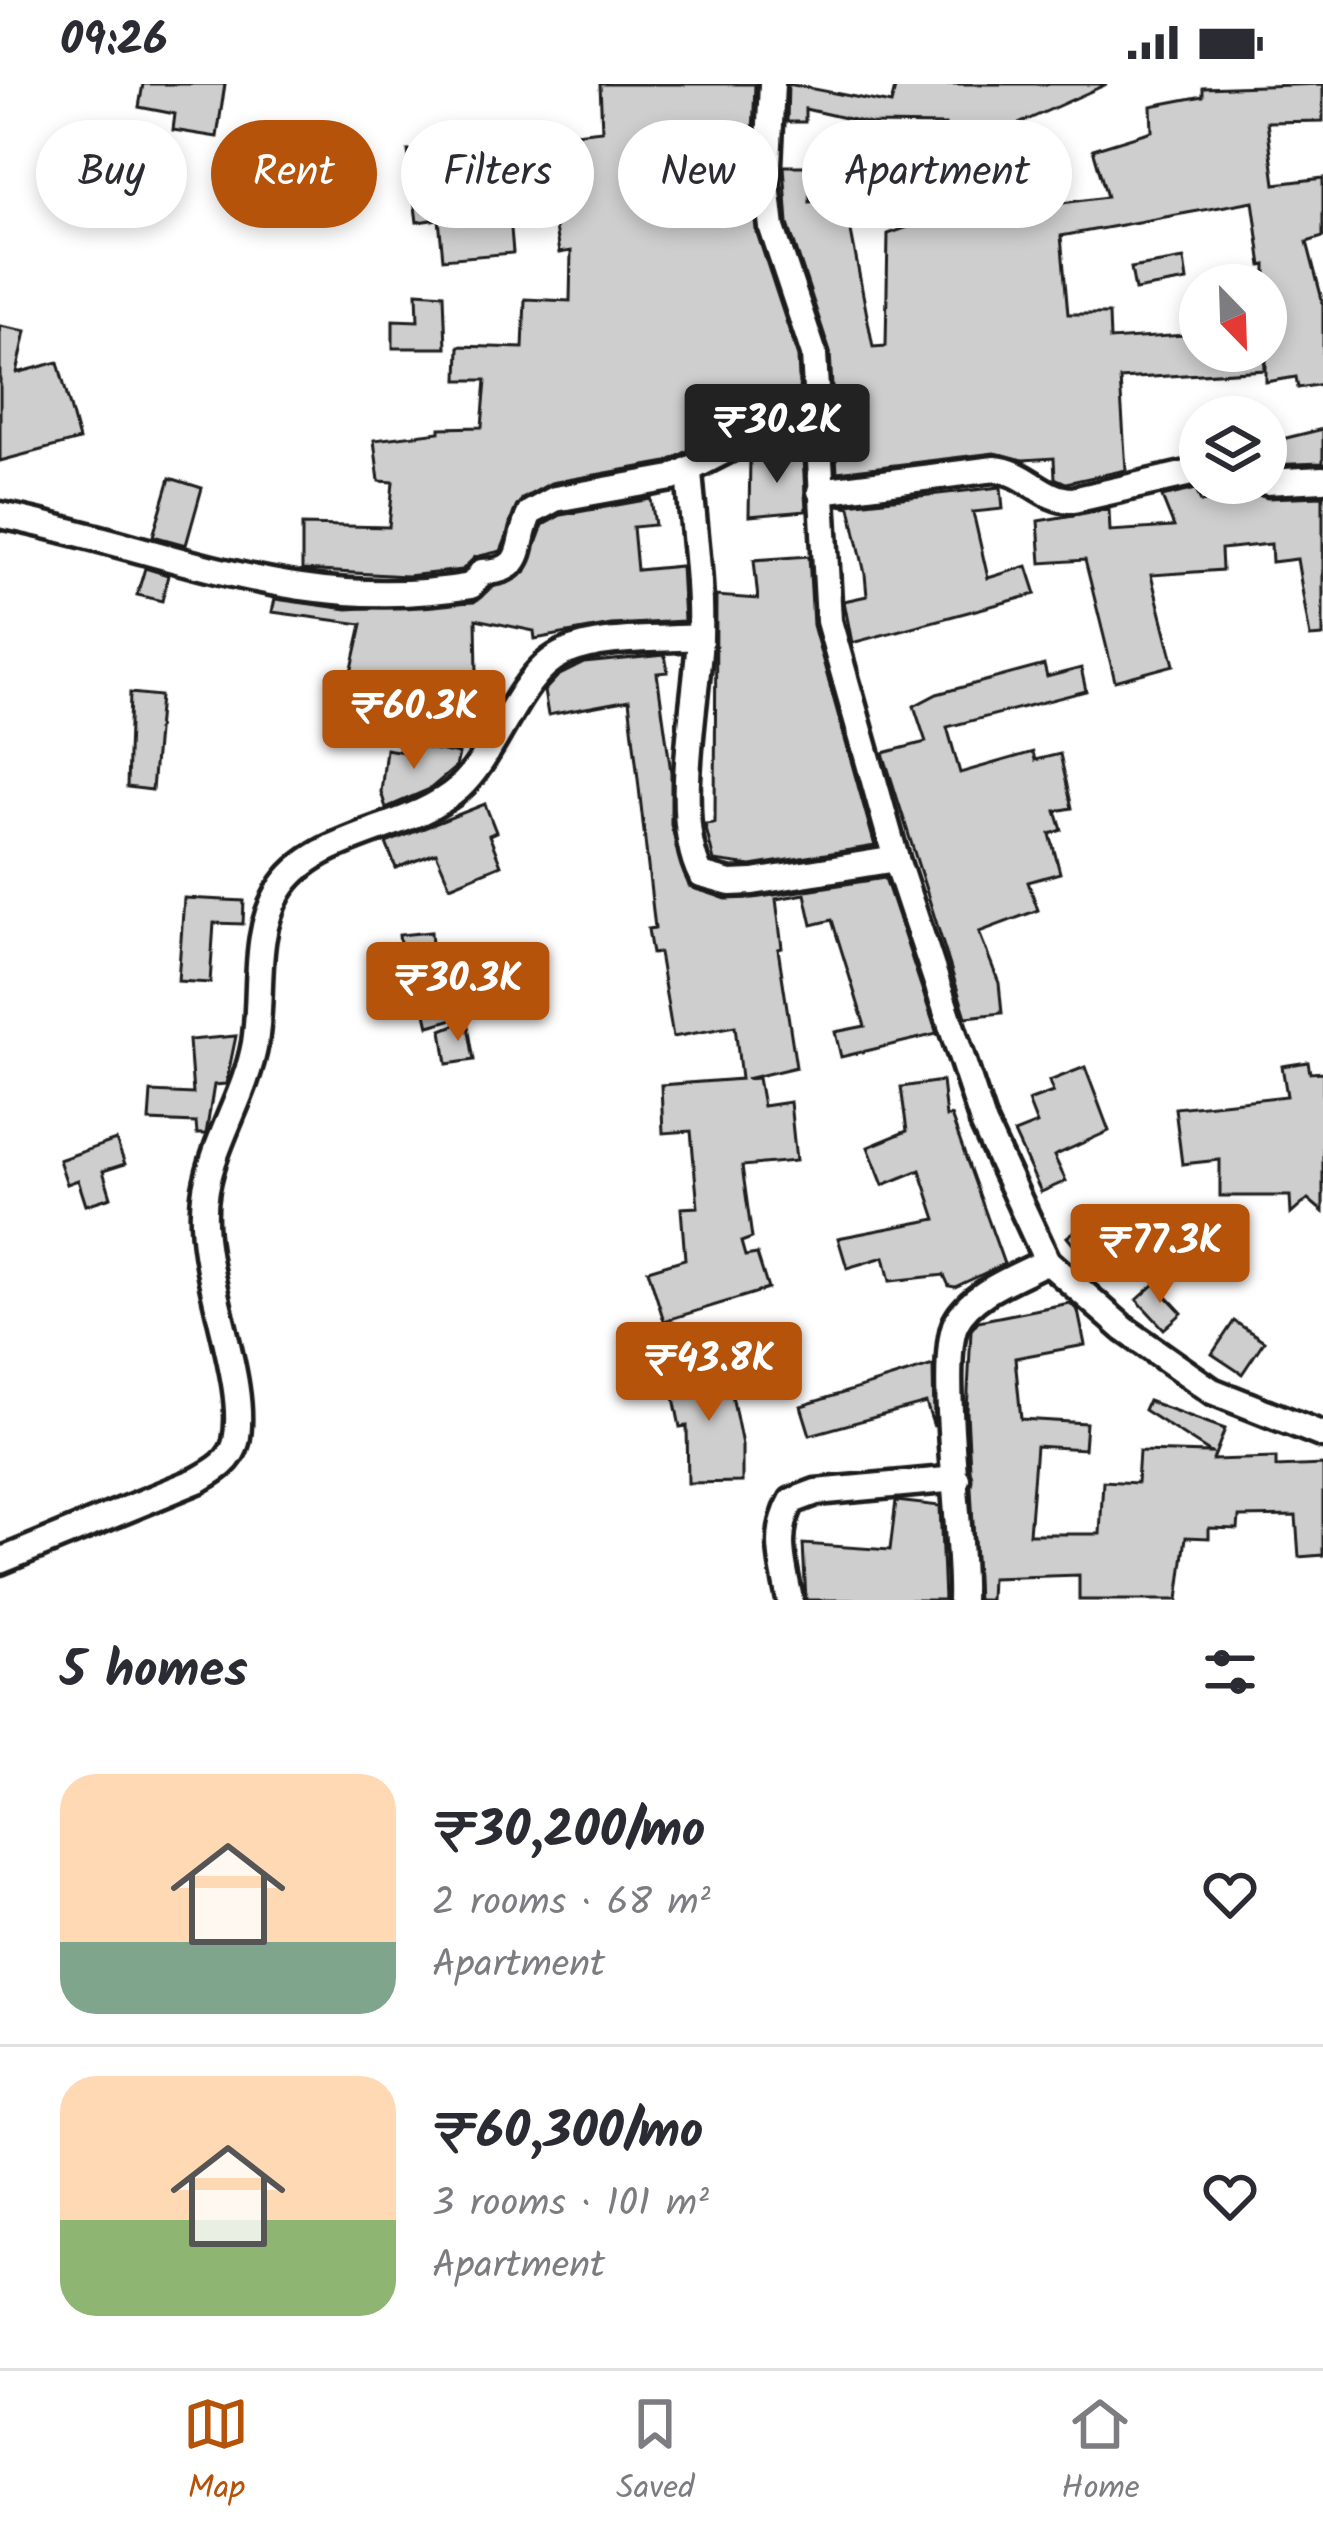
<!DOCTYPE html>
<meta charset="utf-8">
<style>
:root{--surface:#fff;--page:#f2f2f3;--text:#2b2b33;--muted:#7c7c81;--line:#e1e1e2;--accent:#b45309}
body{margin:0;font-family:Kalam,sans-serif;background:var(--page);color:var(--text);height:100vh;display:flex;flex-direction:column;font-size:45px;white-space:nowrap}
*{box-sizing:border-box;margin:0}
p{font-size:39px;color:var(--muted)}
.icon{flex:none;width:66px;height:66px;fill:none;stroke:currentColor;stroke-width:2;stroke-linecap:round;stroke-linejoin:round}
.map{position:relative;height:1516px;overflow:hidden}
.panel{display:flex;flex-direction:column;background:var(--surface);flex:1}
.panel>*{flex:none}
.top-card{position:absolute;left:36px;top:36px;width:1251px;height:108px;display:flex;gap:24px}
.needle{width:78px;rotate:157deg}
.fabs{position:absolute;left:1179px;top:180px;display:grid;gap:24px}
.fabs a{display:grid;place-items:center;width:108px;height:108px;border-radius:50%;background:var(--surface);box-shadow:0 6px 18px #0003;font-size:60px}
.price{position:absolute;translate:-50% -102px;padding:0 27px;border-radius:12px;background:var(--accent);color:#fff;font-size:39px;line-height:78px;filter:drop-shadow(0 3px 6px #0008)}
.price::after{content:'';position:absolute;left:50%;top:72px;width:36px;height:27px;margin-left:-18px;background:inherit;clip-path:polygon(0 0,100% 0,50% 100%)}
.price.on{background:#222;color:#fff}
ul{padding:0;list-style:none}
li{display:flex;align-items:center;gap:36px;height:300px;padding:0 60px}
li+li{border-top:3px solid var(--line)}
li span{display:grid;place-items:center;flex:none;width:336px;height:240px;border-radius:36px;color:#555}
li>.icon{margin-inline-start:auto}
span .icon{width:144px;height:144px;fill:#fffc;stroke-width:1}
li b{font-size:51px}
h2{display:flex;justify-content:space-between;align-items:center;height:144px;padding:0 60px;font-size:51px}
.chip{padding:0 42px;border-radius:54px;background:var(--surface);box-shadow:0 6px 18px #0003;font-size:42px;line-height:108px}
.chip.on{background:var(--accent);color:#fff}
.status{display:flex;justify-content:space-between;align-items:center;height:84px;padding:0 60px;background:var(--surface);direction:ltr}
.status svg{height:33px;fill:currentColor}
.tabs{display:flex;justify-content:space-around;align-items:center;height:168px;border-top:3px solid var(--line);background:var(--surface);font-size:33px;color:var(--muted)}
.tabs a{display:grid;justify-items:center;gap:6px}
.tabs .on{color:var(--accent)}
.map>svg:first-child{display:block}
</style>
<div class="status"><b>09:26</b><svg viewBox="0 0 49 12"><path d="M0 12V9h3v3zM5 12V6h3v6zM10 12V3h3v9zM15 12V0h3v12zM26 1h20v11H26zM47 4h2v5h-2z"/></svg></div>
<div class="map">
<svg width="1323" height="1516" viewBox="0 0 1323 1516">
<rect width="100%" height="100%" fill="#fff"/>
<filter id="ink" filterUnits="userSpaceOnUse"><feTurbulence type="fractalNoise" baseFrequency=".00833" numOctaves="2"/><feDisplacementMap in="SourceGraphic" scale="24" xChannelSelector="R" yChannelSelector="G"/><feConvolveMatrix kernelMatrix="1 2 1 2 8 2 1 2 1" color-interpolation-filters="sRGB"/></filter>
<g filter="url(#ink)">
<g fill="#cecece" stroke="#1c1c1c" stroke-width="3">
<path d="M143,0H225L217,53L173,46L175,30L139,23Z"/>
<path d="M600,0H755L751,100L756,146L798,273L801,341L746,340L747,328L693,334V364L667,378L551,399L522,415L501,467L475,473L462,486L407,492L302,486V441L389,443L393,398L379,397L374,356L440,348V344L482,343L486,296H458L459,262L523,264L525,215L570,217L571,167L559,169L547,93H569L565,50L602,46Z"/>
<path d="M788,0L891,20L896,0H1107L1014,42L1031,92L1046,88L1054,120L1107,113L1093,65L1152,47L1151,22L1203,12V4L1323,0V37L1267,38L1275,100L1323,94V153L1307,158L1323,219V300L1298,304L1296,293L1266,298V181L1262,182L1253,117L1061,152L1068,230H1109L1110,256L1200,250V267H1264L1265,286L1120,295L1126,386L1066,399L1055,394L1054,374L1023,376L994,369L837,388L830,268L788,140L784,82H810V118L844,111L873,263L886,262L888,150L925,137L905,81L945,80V41L871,40L805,25V38H787Z"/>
<path d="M504,61L513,169L443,175L439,135L417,138L408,67Z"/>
<path d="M1184,175L1187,197L1135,206L1131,184Z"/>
<path d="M417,208L444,210L446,264H393V236L418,237Z"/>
<path d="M0,242L26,247L17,289L58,278L79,356L0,377Z"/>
<path d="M1323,345V379L1266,381V359Z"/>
<path d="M750,373L803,374L806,427L749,432Z"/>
<path d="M170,394L202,404L186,461L153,452Z"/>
<path d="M1001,403L1003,425L973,428L988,494L1027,482L1036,510L852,559L844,517L867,512L865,490L850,423L839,421Z"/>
<path d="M1196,405L1201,418L1252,407L1267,414L1323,412V552L1310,553L1297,475L1272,478L1271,460L1221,465L1222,486L1151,491L1174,581L1115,597L1085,476L1041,479L1038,437L1109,425L1110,447L1174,443L1162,413Z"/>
<path d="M651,415L655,441L633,443L637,486L681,482L684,537L611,541L535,555L534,547L476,535L477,589L417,590L410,621L347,607L362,540L272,528L275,515L347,525L474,518L491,504L525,489L543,441L561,431Z"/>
<path d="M809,472L813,541L875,762L751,782L714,777L705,740L715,739L716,512L758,515L754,476Z"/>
<path d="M145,484L168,491L162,517L137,511Z"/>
<path d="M665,571L668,588L657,589L671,688V741L689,802L726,815L754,814L885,794L937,950L841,973L835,948L865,942L832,836L812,841L805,810L776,815L782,864L778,865L796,983L746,995L758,994L763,1022L790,1018L796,1077L742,1082L752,1154L741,1158L745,1172L757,1170L768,1205L664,1237L648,1186L685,1175L681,1124L698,1123L691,1047L663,1049L661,1001L741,995L735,942L673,953L659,869L652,870L648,845L655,844L629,616L548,631L544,607L558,592L584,579Z"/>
<path d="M1044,581L1047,593L1081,584L1086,607L947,643L960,689L1033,668L1035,676L1060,670L1072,724L1056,727L1062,746L1050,750L1060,789L1028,798L1038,826L979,848L999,899L1002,929L966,933L883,669L926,658L914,622L937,610Z"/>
<path d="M130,609L160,612L152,706L127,703Z"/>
<path d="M406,660L459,670L456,683L430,705L386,724L381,708L386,665L404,668Z"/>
<path d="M485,720L496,748L489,751L501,781L450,802L436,769L396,784L386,759Z"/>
<path d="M184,814L244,817L243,840L214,839L210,899L178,897Z"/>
<path d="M431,848L434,884L403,887L399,851Z"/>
<path d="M450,905L457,934L429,942L422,912Z"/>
<path d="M467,936L474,976L447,980L442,946Z"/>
<path d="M236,952L226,1000L214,1001L206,1050H197L196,1039L149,1037L151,1008L193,1010L189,956Z"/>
<path d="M1308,978L1310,989L1323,988V1128L1308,1115L1291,1130L1290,1112H1220V1076L1182,1080L1175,1024L1287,1012L1282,982Z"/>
<path d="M1085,983L1109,1047L1054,1072L1066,1097L1041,1108L1014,1049L1037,1040L1028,1017L1053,1008L1049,997Z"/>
<path d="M942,997L946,1033L951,1032L1004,1180L955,1203L949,1202L944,1191L890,1197L884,1173L847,1184L838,1154L936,1135L920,1086L883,1101L868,1063L907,1047L901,1003Z"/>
<path d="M116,1056L125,1080L103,1087L111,1113L86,1121L78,1096L67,1100L59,1076Z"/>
<path d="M1086,1138L1111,1169L1092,1184L1067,1153Z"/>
<path d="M1155,1200L1182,1229L1164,1245L1137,1216Z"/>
<path d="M1070,1219L1078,1227L1085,1261L1015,1274L1021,1335L1086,1339L1084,1365L1036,1362L1029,1450H1100L1103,1397L1137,1399L1139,1367L1211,1369L1144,1326L1148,1317L1225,1345L1213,1376L1276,1374V1383L1323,1381V1471L1299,1473L1296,1432L1239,1433L1238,1445L1209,1444V1454L1186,1453L1178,1516H1079V1491L991,1494L990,1516H977L967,1328L971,1246L978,1237Z"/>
<path d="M1234,1237L1264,1257L1242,1290L1212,1270Z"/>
<path d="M725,1277L742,1361V1398L688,1399L687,1342L680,1343L669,1289Z"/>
<path d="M933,1281L934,1343L926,1319L810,1351L801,1322Z"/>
<path d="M896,1417L940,1422L944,1516H806L803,1460L890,1466Z"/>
</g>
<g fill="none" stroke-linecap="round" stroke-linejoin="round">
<defs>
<g id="street">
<path d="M772,0L767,100L772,144L814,270L829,537L896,775L984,1041L1047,1177L1124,1245L1212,1307L1323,1351"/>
<path d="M689,387C693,442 702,498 700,553C697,616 671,734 701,791L730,799L753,798L896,775"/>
<path d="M1266,398L1323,395"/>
<path d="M820,407L995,385C1026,387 1042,416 1073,416L1200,387"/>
<path d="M0,431C163,463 299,532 471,502L482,488C529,487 514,461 530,429L555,415L672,394L746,356L817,358"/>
<path d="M0,1477L198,1396C214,1387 231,1378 236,1358C250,1291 192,1181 206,1105C215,1055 246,1010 255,959C263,909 252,852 279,807C315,747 408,749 459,704C497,670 518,589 564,569C603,552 658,556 700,553"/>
<path d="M790,1516C783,1480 773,1450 792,1417L816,1408L957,1395"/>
<path d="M961,1516C964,1458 937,1279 956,1239C972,1208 1017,1193 1047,1177"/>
</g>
</defs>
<use href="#street" stroke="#1c1c1c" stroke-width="33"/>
<use href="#street" stroke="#fff" stroke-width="24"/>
</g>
</g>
</svg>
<div class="fabs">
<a><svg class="needle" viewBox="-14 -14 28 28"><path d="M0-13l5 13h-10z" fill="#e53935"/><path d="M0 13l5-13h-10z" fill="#7c7c81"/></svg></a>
<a><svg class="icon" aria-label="layers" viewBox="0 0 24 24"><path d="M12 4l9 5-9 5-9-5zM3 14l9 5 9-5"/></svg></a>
</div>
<b class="price on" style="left:777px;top:402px">₹30.2K</b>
<b class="price" style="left:414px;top:688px">₹60.3K</b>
<b class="price" style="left:458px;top:960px">₹30.3K</b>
<b class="price" style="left:1160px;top:1222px">₹77.3K</b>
<b class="price" style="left:709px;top:1340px">₹43.8K</b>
<div class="top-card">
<a class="chip">Buy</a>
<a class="chip on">Rent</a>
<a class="chip">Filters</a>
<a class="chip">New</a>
<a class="chip">Apartment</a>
</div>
</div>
<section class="panel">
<h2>5 homes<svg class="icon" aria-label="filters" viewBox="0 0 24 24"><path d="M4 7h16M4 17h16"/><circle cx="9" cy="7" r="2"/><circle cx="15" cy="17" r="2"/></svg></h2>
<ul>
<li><span style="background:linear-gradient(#ffd9b3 70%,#7fa58c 0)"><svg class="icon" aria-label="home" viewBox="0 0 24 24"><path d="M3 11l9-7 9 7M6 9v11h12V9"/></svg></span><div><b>₹30,200/mo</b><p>2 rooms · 68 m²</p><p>Apartment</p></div><svg class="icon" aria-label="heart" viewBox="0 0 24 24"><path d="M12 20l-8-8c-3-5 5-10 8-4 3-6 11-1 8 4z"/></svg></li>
<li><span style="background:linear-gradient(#ffd9b3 60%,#8fb573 0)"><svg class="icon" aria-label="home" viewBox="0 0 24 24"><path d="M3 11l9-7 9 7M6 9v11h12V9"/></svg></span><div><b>₹60,300/mo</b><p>3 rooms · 101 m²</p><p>Apartment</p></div><svg class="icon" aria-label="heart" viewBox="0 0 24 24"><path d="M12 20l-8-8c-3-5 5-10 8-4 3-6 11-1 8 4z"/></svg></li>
</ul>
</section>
<nav class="tabs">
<a class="on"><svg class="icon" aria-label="map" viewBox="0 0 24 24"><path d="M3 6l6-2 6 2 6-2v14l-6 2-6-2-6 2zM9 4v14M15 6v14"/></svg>Map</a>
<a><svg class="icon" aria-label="saved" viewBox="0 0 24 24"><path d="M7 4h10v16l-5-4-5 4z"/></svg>Saved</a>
<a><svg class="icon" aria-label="home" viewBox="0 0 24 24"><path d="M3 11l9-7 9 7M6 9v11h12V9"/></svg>Home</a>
</nav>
